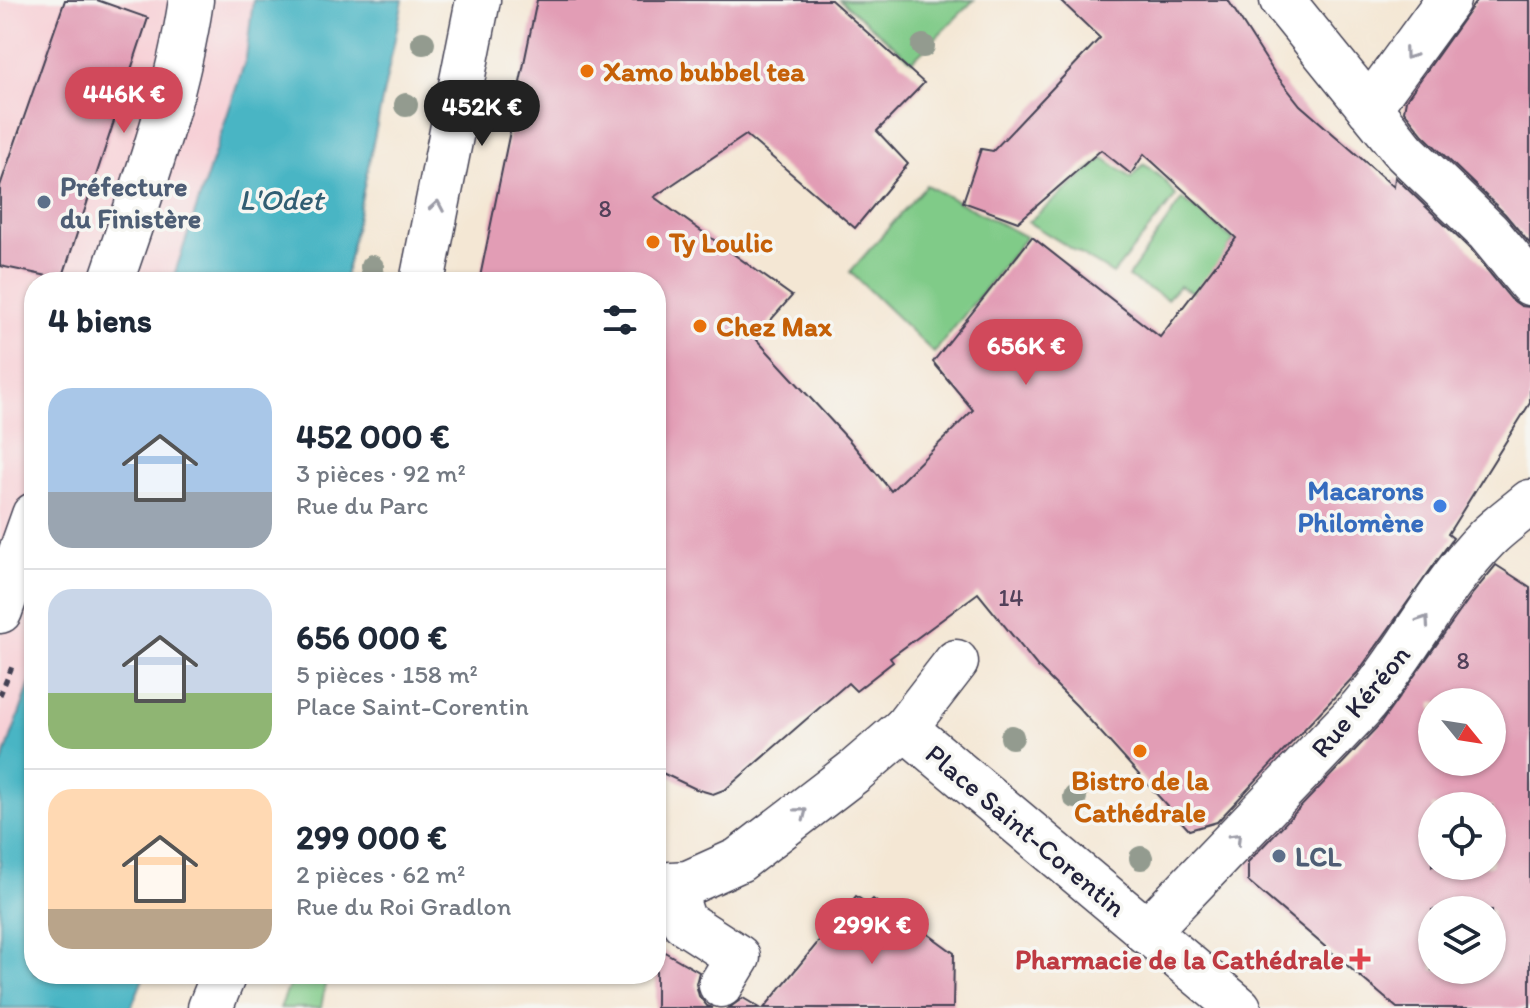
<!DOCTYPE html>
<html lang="fr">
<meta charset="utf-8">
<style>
:root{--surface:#fff;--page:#f6f6f7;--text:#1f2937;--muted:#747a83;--line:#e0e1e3;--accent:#d1495b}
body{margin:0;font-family:Itim,sans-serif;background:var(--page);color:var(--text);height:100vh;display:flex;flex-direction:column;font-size:30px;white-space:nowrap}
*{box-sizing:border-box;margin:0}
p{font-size:26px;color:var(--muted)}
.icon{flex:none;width:44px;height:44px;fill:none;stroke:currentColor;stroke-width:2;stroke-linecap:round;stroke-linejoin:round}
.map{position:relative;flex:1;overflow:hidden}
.drawer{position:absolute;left:24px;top:272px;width:642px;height:712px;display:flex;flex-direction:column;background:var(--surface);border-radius:32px;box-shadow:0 2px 6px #0004}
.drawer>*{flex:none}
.needle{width:52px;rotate:120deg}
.buttons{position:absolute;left:1418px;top:688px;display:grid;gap:16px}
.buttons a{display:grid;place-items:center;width:88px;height:88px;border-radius:50%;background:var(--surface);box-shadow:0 2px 6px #0004;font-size:40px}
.price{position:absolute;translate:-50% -68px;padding:0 18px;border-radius:28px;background:var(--accent);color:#fff;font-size:26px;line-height:52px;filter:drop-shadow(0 2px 4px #0008)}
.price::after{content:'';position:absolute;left:50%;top:48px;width:24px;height:18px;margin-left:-12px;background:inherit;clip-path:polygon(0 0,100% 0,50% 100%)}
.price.active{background:#222;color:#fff}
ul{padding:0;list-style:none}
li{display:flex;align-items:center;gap:24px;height:200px;padding:0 24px}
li+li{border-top:2px solid var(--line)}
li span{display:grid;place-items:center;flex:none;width:224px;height:160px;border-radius:24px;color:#555}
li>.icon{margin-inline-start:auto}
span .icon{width:96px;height:96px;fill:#fffc;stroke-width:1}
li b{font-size:34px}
h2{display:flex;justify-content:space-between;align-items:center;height:96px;padding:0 24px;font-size:34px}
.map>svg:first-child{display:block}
</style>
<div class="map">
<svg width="1530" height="1008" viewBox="0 0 1530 1008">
<rect width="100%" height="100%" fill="#f6f6f2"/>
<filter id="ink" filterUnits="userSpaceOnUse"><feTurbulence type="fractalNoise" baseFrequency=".0125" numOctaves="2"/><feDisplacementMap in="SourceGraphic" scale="16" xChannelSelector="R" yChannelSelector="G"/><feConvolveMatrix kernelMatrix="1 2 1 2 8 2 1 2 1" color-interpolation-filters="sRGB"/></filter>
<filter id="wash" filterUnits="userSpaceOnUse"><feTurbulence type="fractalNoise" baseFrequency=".006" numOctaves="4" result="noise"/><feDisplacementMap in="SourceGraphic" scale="32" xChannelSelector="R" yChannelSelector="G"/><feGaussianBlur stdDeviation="1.8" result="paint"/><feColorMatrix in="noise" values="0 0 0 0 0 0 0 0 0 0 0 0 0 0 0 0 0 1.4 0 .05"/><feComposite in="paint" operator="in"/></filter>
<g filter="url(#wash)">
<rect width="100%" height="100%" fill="#f4e7d4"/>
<path fill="#f7cfd5" d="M0,0H253L246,58L172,282H34V672L0,768Z"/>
<g fill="#80cb88" stroke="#517662" stroke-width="2">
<path d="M840,0H974L912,61Z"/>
<path d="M1104,158L1131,178L1144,164L1164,180L1176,196L1113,274L1028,222Z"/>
<path d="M926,185L1026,237L934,353L850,272Z"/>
<path d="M1182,199L1234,240L1198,294L1179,286L1167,299L1128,277Z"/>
<path d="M294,974H327L321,1008H280Z"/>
</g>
<g fill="#48b5c4" stroke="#356c80" stroke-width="2">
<path d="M253,0H403L344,282H172L246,58Z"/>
<path d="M34,672V974H145L131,1008H0V769Z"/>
</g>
<g id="blocks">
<g fill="#e29db5" fill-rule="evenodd">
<path d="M65,0H97L148,18L62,279L0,266V186Z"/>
<path d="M537,0H831L924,83L877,131L908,164L855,228L746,135L654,197L792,296L755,338L849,440L891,491L973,410L933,362L1032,237L1160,337L1236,238L1144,154L1131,174L1101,150L1018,222L963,202L981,149L993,151L1100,38L1060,0H1228L1274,72L1300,105L1394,187L1395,177L1470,249L1511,299L1521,306L1530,307V403L1448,534L1453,538L1358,672L1217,822L1189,830L1077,706L1038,667L978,593L890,658L893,662L856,691L848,683L726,789L713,794L696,789L656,770V282H479Z"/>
<path d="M1477,0H1530V244L1505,214L1423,135L1404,111L1406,100Z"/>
<path d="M1496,565L1530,587V1008H1397L1248,881V862L1380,724L1473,593ZM1432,702H1492V762H1432ZM1432,806H1492V866H1432ZM1432,910H1492V970H1432Z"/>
<path d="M856,896L868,904L873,899L890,912L892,908L954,953L953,1008H764Z"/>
<path d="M656,947L699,972L696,984L699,996L707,1006L713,1008H656Z"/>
<path d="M743,998L760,1008H729Z"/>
</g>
</g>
</g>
<g filter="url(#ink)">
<use href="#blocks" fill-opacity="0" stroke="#424052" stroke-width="2"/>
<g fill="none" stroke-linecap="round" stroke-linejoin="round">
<defs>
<g id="minor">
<path d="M1282,0L1405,152L1488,232L1530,283"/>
<path d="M1369,108L1448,0"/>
<path d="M905,728L956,662"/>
<path d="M656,885L688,883L739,860L855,771L905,728L1239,1008"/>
<path d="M672,886L684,922L738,957L721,985"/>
<path d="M1146,932L1361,708C1407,654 1438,588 1487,538C1500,525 1516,514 1530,502"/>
</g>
<g id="major">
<path d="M111,282C142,190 177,97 191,0"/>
<path d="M422,282L478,0"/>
<path d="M0,611L34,515"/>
<path d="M210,1008L224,974"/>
</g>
</defs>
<use href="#minor" stroke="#424052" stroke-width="47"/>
<use href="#major" stroke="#424052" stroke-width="47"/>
<path stroke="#424052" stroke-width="5" stroke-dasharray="6 6" stroke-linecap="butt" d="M0,695L14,662"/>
<use href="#minor" stroke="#fff" stroke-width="44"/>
<use href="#major" stroke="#fff" stroke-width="44"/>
</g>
<g fill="#939b8f">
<circle cx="423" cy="43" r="12"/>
<circle cx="923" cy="46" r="12"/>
<circle cx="406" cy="105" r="12"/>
<circle cx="372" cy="267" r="12"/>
<circle cx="1012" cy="737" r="12"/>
<circle cx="1075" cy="797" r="12"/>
<circle cx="1141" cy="858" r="12"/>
</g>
<defs><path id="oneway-chevron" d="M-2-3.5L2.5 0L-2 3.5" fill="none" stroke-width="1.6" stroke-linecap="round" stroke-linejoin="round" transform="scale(2)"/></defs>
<g stroke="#9c9ca7">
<use href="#oneway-chevron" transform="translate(1409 54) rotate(126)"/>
<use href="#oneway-chevron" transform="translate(437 206) rotate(-80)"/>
<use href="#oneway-chevron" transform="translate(1424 621) rotate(-56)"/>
<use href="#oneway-chevron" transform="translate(802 813) rotate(-38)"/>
<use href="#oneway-chevron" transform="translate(1236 838) rotate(-46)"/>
</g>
</g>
<g fill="#e8710a" stroke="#f6f6f2" stroke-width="3">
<circle cx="587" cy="71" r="8"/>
<circle cx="653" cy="242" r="8"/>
<circle cx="700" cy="326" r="8"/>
<circle cx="1140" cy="751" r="8"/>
</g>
<g fill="#5c6f8a" stroke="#f6f6f2" stroke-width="3">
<circle cx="44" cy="202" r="8"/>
<circle cx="1279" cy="856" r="8"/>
</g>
<circle fill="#3f7fe0" stroke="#f6f6f2" stroke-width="3" cx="1440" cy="506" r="8"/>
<path fill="#e0444e" stroke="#f6f6f2" stroke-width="3" d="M1356 947h8v8h8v8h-8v8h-8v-8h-8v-8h8z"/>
<g text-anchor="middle" stroke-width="7" stroke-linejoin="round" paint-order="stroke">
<g font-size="24" fill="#52415a">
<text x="605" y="217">8</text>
<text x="1011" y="606">14</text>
<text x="1463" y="669">8</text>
</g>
<g font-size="28" font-weight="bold" fill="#c56008" stroke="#f6f6f2" text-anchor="start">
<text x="603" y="81">Xamo bubbel tea</text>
<text x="669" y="252">Ty Loulic</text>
<text x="716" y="336">Chez Max</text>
<text x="1140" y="790" text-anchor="middle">Bistro de la<tspan x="1140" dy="32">Cathédrale</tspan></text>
</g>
<g font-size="28" font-weight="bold" fill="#4e5e75" stroke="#f6f6f2" text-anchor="start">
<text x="60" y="196">Préfecture<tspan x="60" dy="32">du Finistère</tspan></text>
<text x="1295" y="866">LCL</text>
</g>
<g font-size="28" font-weight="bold" fill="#366cbe" stroke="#f6f6f2" text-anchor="end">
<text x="1424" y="500">Macarons<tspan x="1424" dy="32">Philomène</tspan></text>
</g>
<g font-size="28" fill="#22223b" stroke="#f6f6f2">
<text transform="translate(1360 701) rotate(-50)" y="10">Rue Kéréon</text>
<text transform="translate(1026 830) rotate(40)" y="10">Place Saint-Corentin</text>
</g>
<g font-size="28" font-weight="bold" fill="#be3a42" stroke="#f6f6f2" text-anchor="end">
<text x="1344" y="969">Pharmacie de la Cathédrale</text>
</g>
<g font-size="30" font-style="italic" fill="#315d72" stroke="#f6f6f2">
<text x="281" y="210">L'Odet</text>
</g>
</g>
</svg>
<div class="buttons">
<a><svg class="needle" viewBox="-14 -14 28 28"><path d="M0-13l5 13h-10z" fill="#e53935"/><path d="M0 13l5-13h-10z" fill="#747a83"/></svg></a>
<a><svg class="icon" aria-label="locate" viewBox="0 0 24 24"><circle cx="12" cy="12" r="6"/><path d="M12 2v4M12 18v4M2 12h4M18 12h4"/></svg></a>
<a><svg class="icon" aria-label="layers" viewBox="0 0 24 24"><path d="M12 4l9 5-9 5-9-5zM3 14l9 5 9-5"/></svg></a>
</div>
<b class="price" style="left:124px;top:135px">446K €</b>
<b class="price active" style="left:482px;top:148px">452K €</b>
<b class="price" style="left:1026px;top:387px">656K €</b>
<b class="price" style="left:872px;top:966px">299K €</b>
<section class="drawer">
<h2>4 biens<svg class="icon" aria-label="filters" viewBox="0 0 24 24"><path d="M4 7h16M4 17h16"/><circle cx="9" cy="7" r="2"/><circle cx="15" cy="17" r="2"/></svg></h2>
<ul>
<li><span style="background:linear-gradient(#a9c7e8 65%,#9aa5b1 0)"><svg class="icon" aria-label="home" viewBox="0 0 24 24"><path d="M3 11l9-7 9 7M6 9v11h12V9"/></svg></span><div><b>452 000 €</b><p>3 pièces · 92 m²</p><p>Rue du Parc</p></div></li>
<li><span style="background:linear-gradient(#c9d6e8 65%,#8fb573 0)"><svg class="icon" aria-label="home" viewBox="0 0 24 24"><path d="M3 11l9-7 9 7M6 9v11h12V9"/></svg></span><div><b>656 000 €</b><p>5 pièces · 158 m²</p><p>Place Saint-Corentin</p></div></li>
<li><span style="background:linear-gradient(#ffd9b3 75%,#b9a48a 0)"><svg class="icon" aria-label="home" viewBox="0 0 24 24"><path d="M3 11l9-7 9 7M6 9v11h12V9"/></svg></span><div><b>299 000 €</b><p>2 pièces · 62 m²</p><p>Rue du Roi Gradlon</p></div></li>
</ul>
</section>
</div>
